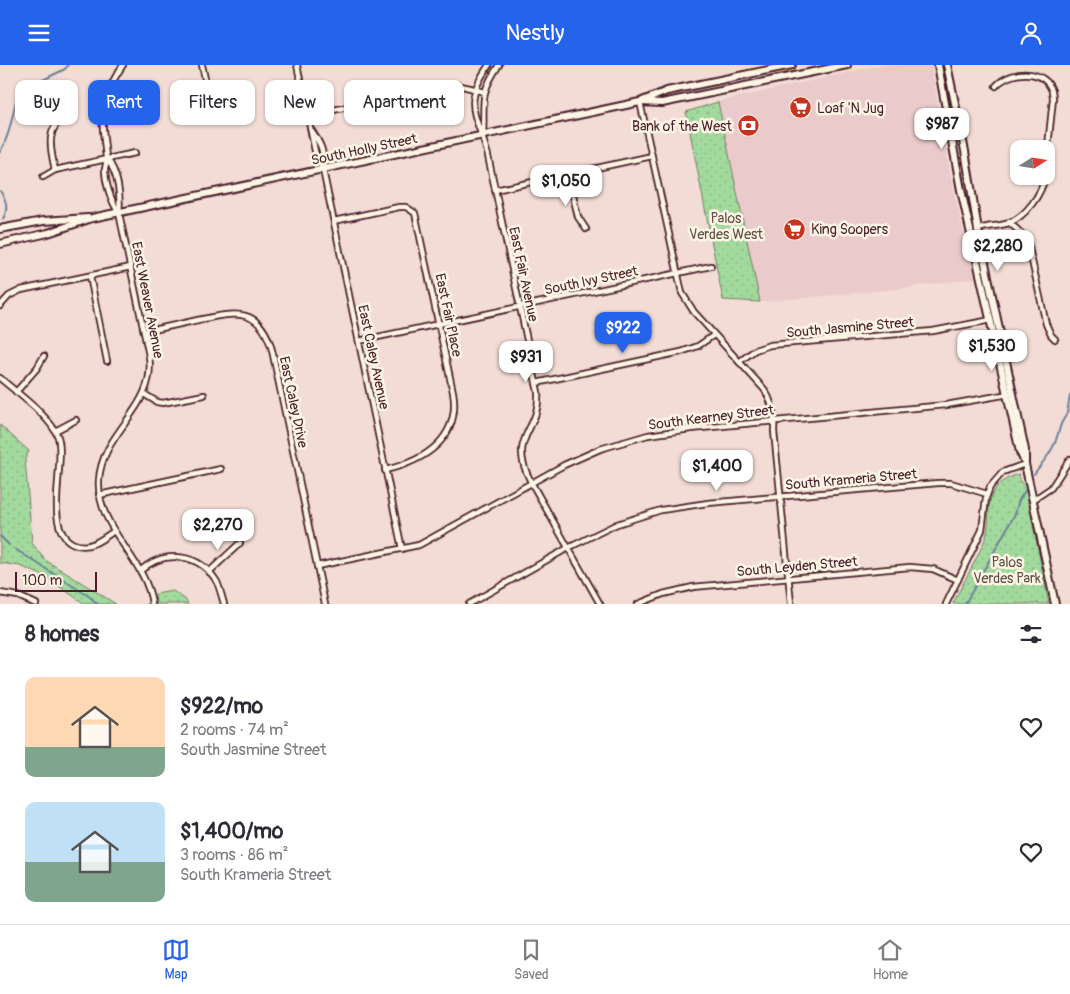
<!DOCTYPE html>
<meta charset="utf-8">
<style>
:root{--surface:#fff;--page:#f7f7f7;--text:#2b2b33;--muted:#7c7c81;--line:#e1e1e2;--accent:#2563eb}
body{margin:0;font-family:Pangolin,sans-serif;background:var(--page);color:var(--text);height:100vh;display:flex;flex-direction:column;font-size:19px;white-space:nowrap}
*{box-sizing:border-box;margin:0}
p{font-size:16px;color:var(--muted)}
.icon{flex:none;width:28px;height:28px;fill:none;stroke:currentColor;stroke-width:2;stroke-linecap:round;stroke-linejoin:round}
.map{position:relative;height:539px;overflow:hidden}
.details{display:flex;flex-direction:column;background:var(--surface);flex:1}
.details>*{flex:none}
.top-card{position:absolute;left:15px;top:15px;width:500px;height:45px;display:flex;gap:10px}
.needle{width:32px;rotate:78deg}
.fabs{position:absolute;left:1010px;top:75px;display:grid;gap:10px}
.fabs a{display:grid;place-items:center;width:45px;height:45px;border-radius:10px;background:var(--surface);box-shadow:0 1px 4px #0004;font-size:25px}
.scale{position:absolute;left:15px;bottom:12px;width:82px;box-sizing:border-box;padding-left:5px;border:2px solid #4a1f2b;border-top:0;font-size:14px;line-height:18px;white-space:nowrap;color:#4a1f2b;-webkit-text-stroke:4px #fcf5e5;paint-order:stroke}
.price{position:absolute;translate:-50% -42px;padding:0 11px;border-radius:10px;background:#fff;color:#222;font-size:16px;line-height:32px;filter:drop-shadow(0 1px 2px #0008)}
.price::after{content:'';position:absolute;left:50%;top:30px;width:15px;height:11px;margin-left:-8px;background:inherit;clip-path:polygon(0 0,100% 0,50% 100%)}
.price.current{background:var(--accent);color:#fff}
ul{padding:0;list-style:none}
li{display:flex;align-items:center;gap:15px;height:125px;padding:0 25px}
li span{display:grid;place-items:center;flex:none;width:140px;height:100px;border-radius:10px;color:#555}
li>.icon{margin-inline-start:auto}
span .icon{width:60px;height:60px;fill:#fffc;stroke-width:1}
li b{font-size:21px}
h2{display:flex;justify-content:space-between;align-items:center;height:60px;padding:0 25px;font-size:21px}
.tag{padding:0 18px;border-radius:10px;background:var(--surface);box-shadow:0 1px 4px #0004;font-size:18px;line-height:45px}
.tag.current{background:var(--accent);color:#fff}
header{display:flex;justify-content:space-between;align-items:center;height:65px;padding:0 25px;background:var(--accent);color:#fff;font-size:22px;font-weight:600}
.tabs{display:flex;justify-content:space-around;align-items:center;height:70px;border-top:1px solid var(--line);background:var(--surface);font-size:14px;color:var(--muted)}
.tabs a{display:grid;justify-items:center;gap:2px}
.tabs .current{color:var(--accent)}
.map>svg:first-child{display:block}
</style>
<header><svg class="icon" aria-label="menu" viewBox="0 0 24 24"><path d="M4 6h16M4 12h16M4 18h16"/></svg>Nestly<svg class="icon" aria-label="person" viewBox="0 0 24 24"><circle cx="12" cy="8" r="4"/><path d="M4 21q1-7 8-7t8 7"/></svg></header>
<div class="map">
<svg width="1070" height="539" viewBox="0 0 1070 539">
<defs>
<pattern id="park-dots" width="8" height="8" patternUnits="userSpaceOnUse" patternTransform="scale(1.25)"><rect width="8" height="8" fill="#a2da9e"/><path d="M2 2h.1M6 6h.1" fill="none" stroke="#8dbb88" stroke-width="1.8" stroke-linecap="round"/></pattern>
</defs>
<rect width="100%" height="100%" fill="#f2dcd5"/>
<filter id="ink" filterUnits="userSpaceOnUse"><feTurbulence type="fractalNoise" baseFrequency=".02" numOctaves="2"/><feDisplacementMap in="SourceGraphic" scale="10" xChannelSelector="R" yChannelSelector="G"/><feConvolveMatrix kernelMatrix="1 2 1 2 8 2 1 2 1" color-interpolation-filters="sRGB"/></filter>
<g filter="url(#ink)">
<path fill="#eacaca" d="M881,0H931L948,98L961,158L976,213L897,224L760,237L718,37Z"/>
<g fill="url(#park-dots)" stroke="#767c64">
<path d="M718,37L760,237L723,235L686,47Z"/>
<path d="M0,360L29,386L25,394L32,478L45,495L116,539H85L44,511L20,501L0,498Z"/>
<path d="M1019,409L1020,417L1025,420L1049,539H953C963,517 977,495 986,472C991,456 985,437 996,423C1002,415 1010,412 1019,409Z"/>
<path d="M173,526L186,535L188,539H156L155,529Z"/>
</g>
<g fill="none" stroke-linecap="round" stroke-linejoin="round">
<g stroke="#6c829a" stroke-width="2">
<path d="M0,87C11,69 12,47 19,27L65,4L68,0"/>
<path d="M0,126C7,135 8,145 3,154"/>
<path d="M1034,409L1049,389L1055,378L1061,359L1067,348L1070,331"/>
<path d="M0,471L9,480"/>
<path d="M15,484L90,532L97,539"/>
<path d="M965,539L1015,449L1019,435L1026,424"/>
</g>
<defs>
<g id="minor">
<path d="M202,0L209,32"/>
<path d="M297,0L316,91L323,105L402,484"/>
<path d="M489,0C460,41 478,50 488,91L538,327C541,368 506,370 531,417L600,539"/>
<path d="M996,21C1013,2 1053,4 1053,34L1046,100"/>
<path d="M431,31C445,13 467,22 484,27"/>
<path d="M640,37L682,228L694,247L764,324C773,337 775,350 774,366L791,539"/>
<path d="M308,50L348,42L359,44"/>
<path d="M312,66C322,81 324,86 323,105"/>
<path d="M483,70C485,36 478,31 499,0"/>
<path d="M107,94C118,108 121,131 119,148L149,291C157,343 102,365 99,415C96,464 146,493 152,539"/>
<path d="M55,105C51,86 44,63 66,52"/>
<path d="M568,109L578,152L586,164"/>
<path d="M43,112L55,105L135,88"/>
<path d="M495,125L652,91"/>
<path d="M119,148C111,136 105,118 105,104C106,100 107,96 106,92C101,49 98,37 123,0"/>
<path d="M334,156L399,142H406L415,148L453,327C461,373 425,396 385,405"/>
<path d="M1009,157L1024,171L1028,178L1046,259L1051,270L1055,274"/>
<path d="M977,165C987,160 998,162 1009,158C1026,151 1042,129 1045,111"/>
<path d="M90,211L107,296"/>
<path d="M0,241L9,231L21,225L131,202"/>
<path d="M144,267C162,263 180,259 198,255C233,248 260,240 272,285L325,539"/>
<path d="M359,276L711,201"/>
<path d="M739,297L755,285L770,280L933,266L991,255"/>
<path d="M0,313C17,328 51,352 58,372C66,397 43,463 72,478C88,486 101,475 114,466"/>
<path d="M536,318L681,287L698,281L714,270"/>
<path d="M16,327L37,303L44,291"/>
<path d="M144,329L157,337L163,338L204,330"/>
<path d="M55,366L76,355"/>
<path d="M99,430L221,404"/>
<path d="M1033,435L1051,423L1070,394"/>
<path d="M317,501L419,480L564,400L600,384L648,370L691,364L946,340L1009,329"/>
<path d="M140,506C164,484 200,488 217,517C220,524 222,532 224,539"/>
<path d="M209,507L240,478"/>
<path d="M0,528L18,531L36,539"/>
<path d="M469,539L568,483L617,459L661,445L708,438L938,418H951L987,429"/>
<path d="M638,539L663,529L693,522L910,502L933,504L958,515"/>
<path d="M946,539L982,465L986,433L990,422L1003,407L1025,399"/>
</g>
<g id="secondary">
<path d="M938,0L961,125L1020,387L1024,395"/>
<path d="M947,0L965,86L978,165L1025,385V399L1055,539"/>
<path d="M640,37L662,38L847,0"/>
<path d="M0,164L43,156L88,153"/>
<path d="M0,179L48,168L92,153L640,37L667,26L792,0"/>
</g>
</defs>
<use href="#minor" stroke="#4a1f2b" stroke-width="8"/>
<use href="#secondary" stroke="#4a1f2b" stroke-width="10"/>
<use href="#minor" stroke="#fcf5e5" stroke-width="4.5"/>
<use href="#secondary" stroke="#fcf5e5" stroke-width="6"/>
</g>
</g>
<defs>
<symbol id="supermarket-disc" viewBox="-11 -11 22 22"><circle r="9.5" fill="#c8321e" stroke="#fcf5e5"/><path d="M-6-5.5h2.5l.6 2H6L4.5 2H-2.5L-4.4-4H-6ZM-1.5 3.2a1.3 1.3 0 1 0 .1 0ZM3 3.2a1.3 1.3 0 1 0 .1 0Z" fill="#fff"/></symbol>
<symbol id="bank-disc" viewBox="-11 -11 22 22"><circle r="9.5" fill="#c8321e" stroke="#fcf5e5"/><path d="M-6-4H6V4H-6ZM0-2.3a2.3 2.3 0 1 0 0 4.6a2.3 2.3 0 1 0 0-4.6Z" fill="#fff"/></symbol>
</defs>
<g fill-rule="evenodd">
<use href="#supermarket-disc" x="788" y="30" width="25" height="25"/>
<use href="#bank-disc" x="736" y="48" width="25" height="25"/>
<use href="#supermarket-disc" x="782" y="152" width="25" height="25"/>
</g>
<g text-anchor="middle" stroke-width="5" stroke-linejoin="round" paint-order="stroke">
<g font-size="14" fill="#4a1f2b" stroke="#fcf5e5" text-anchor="start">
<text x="817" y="48">Loaf 'N Jug</text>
<text x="732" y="66" text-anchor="end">Bank of the West</text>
<text x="811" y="169">King Soopers</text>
</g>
<g font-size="14" fill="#4a1f2b" stroke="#fcf5e5">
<text transform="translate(364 84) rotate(-12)" y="5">South Holly Street</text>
<text transform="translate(524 209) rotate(78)" y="5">East Fair Avenue</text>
<text transform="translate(591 215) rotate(-12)" y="5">South Ivy Street</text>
<text transform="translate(148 235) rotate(79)" y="5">East Weaver Avenue</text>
<text transform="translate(449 250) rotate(78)" y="5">East Fair Place</text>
<text transform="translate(850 262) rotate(-5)" y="5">South Jasmine Street</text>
<text transform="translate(374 292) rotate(78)" y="5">East Caley Avenue</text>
<text transform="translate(294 337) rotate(78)" y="5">East Caley Drive</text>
<text transform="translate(711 352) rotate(-7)" y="5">South Kearney Street</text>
<text transform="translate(851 414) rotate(-5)" y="5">South Krameria Street</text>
<text transform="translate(797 501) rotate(-5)" y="5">South Leyden Street</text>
</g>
<g font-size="14" fill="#604e48" stroke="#fcf5e5">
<text x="726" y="158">Palos<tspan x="726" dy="16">Verdes West</tspan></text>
<text x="1007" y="502">Palos<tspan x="1007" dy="16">Verdes Park</tspan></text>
</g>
</g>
</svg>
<div class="fabs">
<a><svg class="needle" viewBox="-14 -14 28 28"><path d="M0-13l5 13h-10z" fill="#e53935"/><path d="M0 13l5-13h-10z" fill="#7c7c81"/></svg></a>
</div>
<div class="scale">100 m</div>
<b class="price" style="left:942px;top:85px">$987</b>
<b class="price" style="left:566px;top:142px">$1,050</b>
<b class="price" style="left:998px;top:207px">$2,280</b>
<b class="price current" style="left:623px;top:289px">$922</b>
<b class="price" style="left:992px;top:307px">$1,530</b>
<b class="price" style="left:526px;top:318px">$931</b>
<b class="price" style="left:717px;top:427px">$1,400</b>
<b class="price" style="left:218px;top:486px">$2,270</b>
<div class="top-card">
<a class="tag">Buy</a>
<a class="tag current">Rent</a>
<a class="tag">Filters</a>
<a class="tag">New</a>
<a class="tag">Apartment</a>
</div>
</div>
<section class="details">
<h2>8 homes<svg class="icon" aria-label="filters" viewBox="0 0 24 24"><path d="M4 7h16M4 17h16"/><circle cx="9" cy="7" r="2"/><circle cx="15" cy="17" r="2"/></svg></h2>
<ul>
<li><span style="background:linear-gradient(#ffd9b3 70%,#7fa58c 0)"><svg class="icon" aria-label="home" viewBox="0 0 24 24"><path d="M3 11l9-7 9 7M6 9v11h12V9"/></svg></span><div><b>$922/mo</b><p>2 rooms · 74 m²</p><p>South Jasmine Street</p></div><svg class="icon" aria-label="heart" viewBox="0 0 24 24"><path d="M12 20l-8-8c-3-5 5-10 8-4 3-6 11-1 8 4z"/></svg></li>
<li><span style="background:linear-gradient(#bfe0f5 60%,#7fa58c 0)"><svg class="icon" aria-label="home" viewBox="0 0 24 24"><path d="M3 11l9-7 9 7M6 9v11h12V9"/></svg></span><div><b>$1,400/mo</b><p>3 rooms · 86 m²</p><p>South Krameria Street</p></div><svg class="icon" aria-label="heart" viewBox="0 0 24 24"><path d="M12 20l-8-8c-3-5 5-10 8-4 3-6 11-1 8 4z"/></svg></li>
</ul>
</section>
<nav class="tabs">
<a class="current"><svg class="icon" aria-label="map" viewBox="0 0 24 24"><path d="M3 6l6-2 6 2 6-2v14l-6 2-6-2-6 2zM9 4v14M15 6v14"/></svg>Map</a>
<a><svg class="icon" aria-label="saved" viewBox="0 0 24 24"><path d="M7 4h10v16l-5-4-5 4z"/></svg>Saved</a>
<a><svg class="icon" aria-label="home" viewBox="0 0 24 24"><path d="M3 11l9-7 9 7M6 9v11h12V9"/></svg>Home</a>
</nav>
